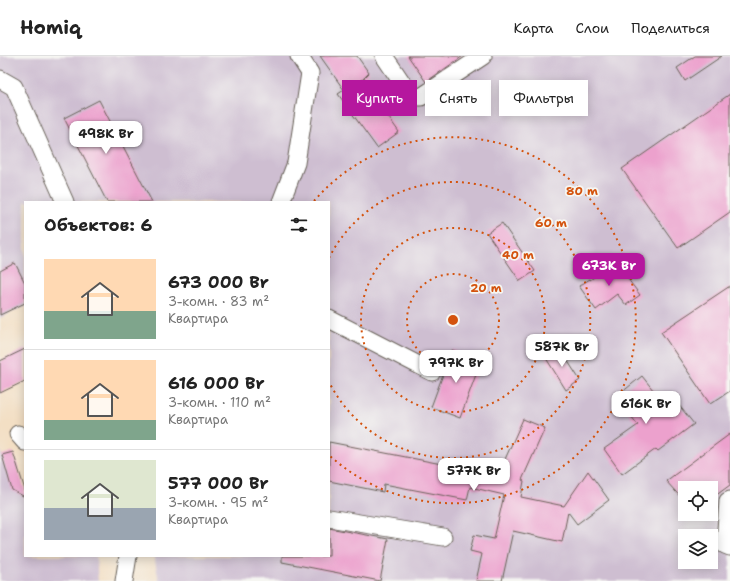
<!DOCTYPE html>
<html lang="ru">
<meta charset="utf-8">
<style>
:root{--surface:#fff;--page:#f6f6f6;--text:#222;--muted:#767676;--line:#e0e0e0;--accent:#b5179e}
body{margin:0;font-family:"Shantell Sans",sans-serif;background:var(--page);color:var(--text);height:100vh;display:flex;flex-direction:column;font-size:15px;white-space:nowrap}
*{box-sizing:border-box;margin:0}
p{font-size:13px;color:var(--muted)}
.icon{flex:none;width:22px;height:22px;fill:none;stroke:currentColor;stroke-width:2;stroke-linecap:round;stroke-linejoin:round}
.map{position:relative;flex:1;overflow:hidden}
.side{position:absolute;left:24px;top:145px;width:306px;height:356px;display:flex;flex-direction:column;background:var(--surface);border-radius:0px;box-shadow:0 2px 10px #0003}
.side>*{flex:none}
.top-card{position:absolute;left:342px;top:24px;width:328px;height:36px;display:flex;gap:8px}
.fabs{position:absolute;left:678px;top:425px;display:grid;gap:8px}
.fabs a{display:grid;place-items:center;width:40px;height:40px;border-radius:0px;background:var(--surface);box-shadow:0 2px 10px #0003;font-size:20px}
.price{position:absolute;translate:-50% -34px;padding:0 9px;border-radius:8px;background:#fff;color:#222;font-size:13px;line-height:26px;filter:drop-shadow(0 1px 2px #0008)}
.price::after{content:'';position:absolute;left:50%;top:24px;width:12px;height:9px;margin-left:-6px;background:inherit;clip-path:polygon(0 0,100% 0,50% 100%)}
.price.active{background:var(--accent);color:#fff}
ul{padding:0;list-style:none}
li{display:flex;align-items:center;gap:12px;height:100px;padding:0 20px}
li+li{border-top:1px solid var(--line)}
li span{display:grid;place-items:center;flex:none;width:112px;height:80px;border-radius:0px;color:#555}
li>.icon{margin-inline-start:auto}
span .icon{width:48px;height:48px;fill:#fffc;stroke-width:1}
li b{font-size:17px}
h2{display:flex;justify-content:space-between;align-items:center;height:48px;padding:0 20px;font-size:17px}
.tag{padding:0 14px;border-radius:0px;background:var(--surface);box-shadow:0 2px 10px #0003;font-size:14px;line-height:36px}
.tag.active{background:var(--accent);color:#fff}
header{display:flex;align-items:center;gap:24px;box-sizing:border-box;height:56px;padding:0 20px;background:var(--surface);border-bottom:1px solid var(--line)}
header strong{font-size:19px}
nav{display:flex;gap:22px;margin-inline-start:auto;font-size:14px}
.map>svg:first-child{display:block}
</style>
<header>
<strong>Homiq</strong>
<nav><a>Карта</a><a>Слои</a><a>Поделиться</a></nav>
</header>
<div class="map">
<svg width="730" height="525" viewBox="0 0 730 525">
<rect width="100%" height="100%" fill="#f6f6f2"/>
<filter id="ink" filterUnits="userSpaceOnUse"><feTurbulence type="fractalNoise" baseFrequency=".025" numOctaves="2"/><feDisplacementMap in="SourceGraphic" scale="8" xChannelSelector="R" yChannelSelector="G"/><feConvolveMatrix kernelMatrix="1 2 1 2 8 2 1 2 1" color-interpolation-filters="sRGB"/></filter>
<filter id="wash" filterUnits="userSpaceOnUse"><feTurbulence type="fractalNoise" baseFrequency=".012" numOctaves="4" result="noise"/><feDisplacementMap in="SourceGraphic" scale="16" xChannelSelector="R" yChannelSelector="G"/><feGaussianBlur stdDeviation="0.9" result="paint"/><feColorMatrix in="noise" values="0 0 0 0 0 0 0 0 0 0 0 0 0 0 0 0 0 1.4 0 .05"/><feComposite in="paint" operator="in"/></filter>
<g filter="url(#wash)">
<rect width="100%" height="100%" fill="#f3dfc4"/>
<g fill="#cebed1" fill-rule="evenodd">
<path d="M0,0H730V525H159L154,500H329V146H25V250L0,262ZM685,432H711V458H685ZM685,480H711V506H685Z"/>
<path d="M0,394L12,432L25,435V500H96L98,525H0Z"/>
</g>
<g id="blocks">
<g fill="#eca1cd">
<path d="M320,0H357L369,17L362,24L399,76L377,92L338,38L344,34Z"/>
<path d="M408,0H463L426,26Z"/>
<path d="M695,0H722L685,25L677,12Z"/>
<path d="M730,38V156L678,192L622,113Z"/>
<path d="M99,44L152,146H107L64,62Z"/>
<path d="M502,167L535,215L520,225L487,177Z"/>
<path d="M615,206L640,239L626,249L617,238L596,254L579,230L590,223V224Z"/>
<path d="M15,207L25,227V247L0,259V215Z"/>
<path d="M730,230V335L710,348L661,276Z"/>
<path d="M558,290L580,324L566,334L544,299Z"/>
<path d="M25,293V325L0,337V305Z"/>
<path d="M452,294L481,305L460,362L431,351Z"/>
<path d="M642,320L665,349L674,343L694,368L658,395L656,393L622,418L604,393L638,369L616,341Z"/>
<path d="M523,363L545,372L522,424L524,425L521,441L564,450L588,415L609,444L577,468L568,456L562,486L513,475L502,525H476L482,498L470,495L474,479L494,483L504,439L470,431L467,444L384,428L383,436L329,425V386L498,419Z"/>
<path d="M730,378V429L711,443V432H685V446L666,425Z"/>
<path d="M13,396L25,434V441L12,434L2,399Z"/>
<path d="M329,472L388,483L380,525L282,506V500H329Z"/>
</g>
</g>
</g>
<g filter="url(#ink)">
<use href="#blocks" fill-opacity="0" stroke="#676057" stroke-width="1"/>
<g fill="none" stroke-linecap="round" stroke-linejoin="round">
<defs>
<g id="minor">
<path d="M384,0L409,37L414,40L421,41L483,0"/>
<path d="M0,23L14,31L65,146"/>
<path d="M281,146L296,107L310,17L299,0"/>
<path d="M329,263L432,316"/>
<path d="M18,378L25,386"/>
<path d="M730,444L728,445L725,489L730,491"/>
<path d="M329,462L443,481"/>
<path d="M124,525L128,500"/>
</g>
</defs>
<use href="#minor" stroke="#676057" stroke-width="19"/>
<use href="#minor" stroke="#fff" stroke-width="17"/>
</g>
</g>
<g fill="none" stroke="#d4530e" stroke-width="2" stroke-dasharray="2 4">
<circle cx="453" cy="264" r="46"/>
<circle cx="453" cy="264" r="92"/>
<path d="M329 202A138 138 0 1 1 329 326"/>
<path d="M314 145A183 183 0 1 1 329 399"/>
</g>
<circle cx="453" cy="264" r="6" fill="#d4530e" stroke="#f6f6f2" stroke-width="2"/>
<g font-size="12" text-anchor="middle" font-weight="bold" fill="#d4530e" stroke="#f6f6f2" stroke-width="3.5" stroke-linejoin="round" paint-order="stroke">
<text x="582" y="139">80 m</text>
<text x="551" y="171">60 m</text>
<text x="518" y="203">40 m</text>
<text x="486" y="236">20 m</text>
</g>
</svg>
<div class="fabs">
<a><svg class="icon" aria-label="locate" viewBox="0 0 24 24"><circle cx="12" cy="12" r="6"/><path d="M12 2v4M12 18v4M2 12h4M18 12h4"/></svg></a>
<a><svg class="icon" aria-label="layers" viewBox="0 0 24 24"><path d="M12 4l9 5-9 5-9-5zM3 14l9 5 9-5"/></svg></a>
</div>
<b class="price" style="left:106px;top:99px">498K Br</b>
<b class="price active" style="left:609px;top:231px">673K Br</b>
<b class="price" style="left:562px;top:312px">587K Br</b>
<b class="price" style="left:456px;top:328px">797K Br</b>
<b class="price" style="left:646px;top:369px">616K Br</b>
<b class="price" style="left:474px;top:436px">577K Br</b>
<div class="top-card">
<a class="tag active">Купить</a>
<a class="tag">Снять</a>
<a class="tag">Фильтры</a>
</div>
<section class="side">
<h2>Объектов: 6<svg class="icon" aria-label="filters" viewBox="0 0 24 24"><path d="M4 7h16M4 17h16"/><circle cx="9" cy="7" r="2"/><circle cx="15" cy="17" r="2"/></svg></h2>
<ul>
<li><span style="background:linear-gradient(#ffd9b3 65%,#7fa58c 0)"><svg class="icon" aria-label="home" viewBox="0 0 24 24"><path d="M3 11l9-7 9 7M6 9v11h12V9"/></svg></span><div><b>673 000 Br</b><p>3-комн. · 83 m²</p><p>Квартира</p></div></li>
<li><span style="background:linear-gradient(#ffd9b3 75%,#7fa58c 0)"><svg class="icon" aria-label="home" viewBox="0 0 24 24"><path d="M3 11l9-7 9 7M6 9v11h12V9"/></svg></span><div><b>616 000 Br</b><p>3-комн. · 110 m²</p><p>Квартира</p></div></li>
<li><span style="background:linear-gradient(#dfe7d0 60%,#9aa5b1 0)"><svg class="icon" aria-label="home" viewBox="0 0 24 24"><path d="M3 11l9-7 9 7M6 9v11h12V9"/></svg></span><div><b>577 000 Br</b><p>3-комн. · 95 m²</p><p>Квартира</p></div></li>
</ul>
</section>
</div>
